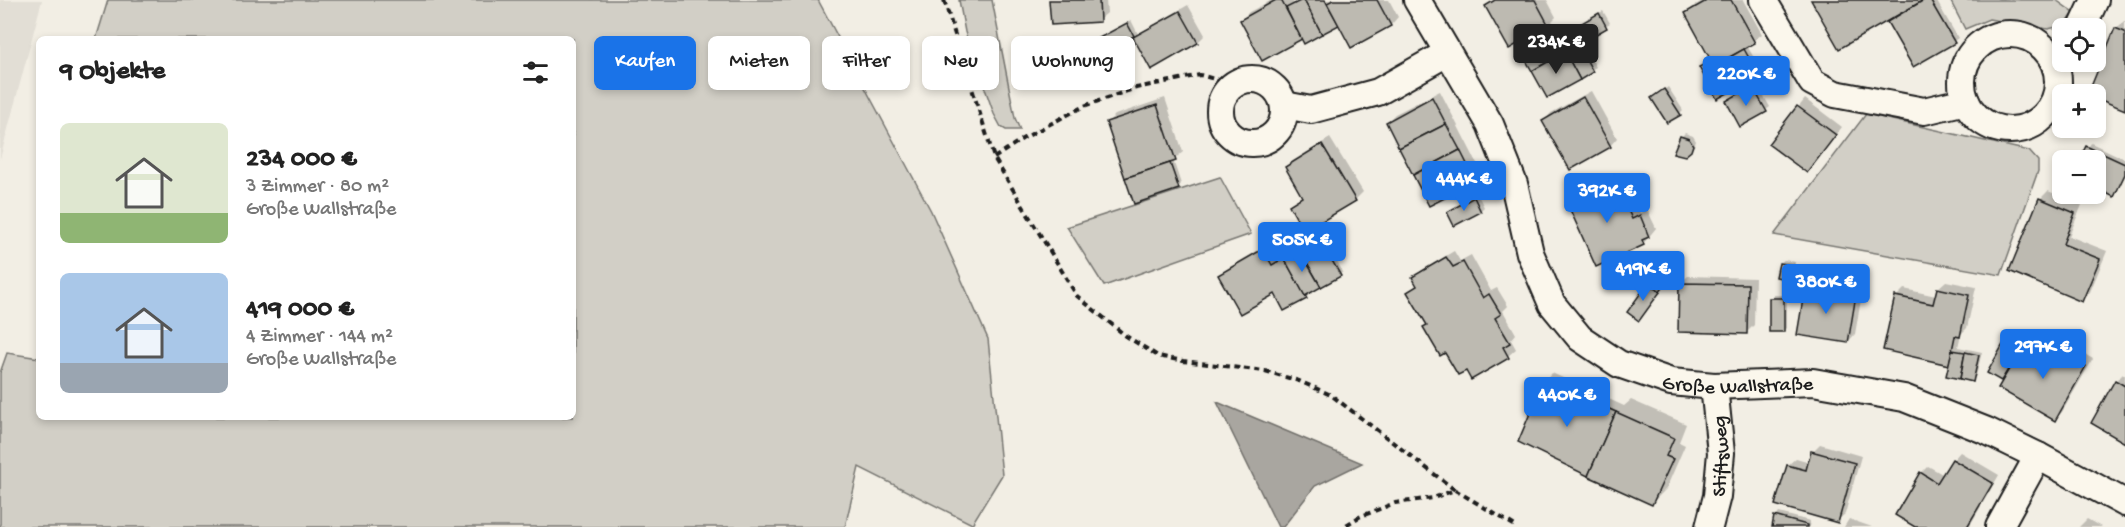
<!DOCTYPE html>
<html lang="de">
<meta charset="utf-8">
<style>
:root{--surface:#fff;--page:#f6f6f6;--text:#222;--muted:#767676;--accent:#1a73e8}
body{margin:0;font-family:"Gochi Hand",sans-serif;background:var(--page);color:var(--text);height:100vh;display:flex;flex-direction:column;font-size:22px;white-space:nowrap}
*{box-sizing:border-box;margin:0}
p{font-size:20px;color:var(--muted)}
.icon{flex:none;width:33px;height:33px;fill:none;stroke:currentColor;stroke-width:2;stroke-linecap:round;stroke-linejoin:round}
.map{position:relative;flex:1;overflow:hidden}
.details{position:absolute;left:36px;top:36px;width:540px;height:384px;display:flex;flex-direction:column;background:var(--surface);border-radius:9px;box-shadow:0 3px 9px #0003}
.details>*{flex:none}
.guide{position:absolute;left:594px;top:36px;width:570px;height:54px;display:flex;gap:12px}
.tools{position:absolute;left:2052px;top:18px;display:grid;gap:12px}
.tools a{display:grid;place-items:center;width:54px;height:54px;border-radius:9px;background:var(--surface);box-shadow:0 3px 9px #0003;font-size:30px}
.price{position:absolute;translate:-50% -51px;padding:0 14px;border-radius:6px;background:var(--accent);color:#fff;font-size:20px;line-height:39px;filter:drop-shadow(0 2px 3px #0008)}
.price::after{content:'';position:absolute;left:50%;top:36px;width:18px;height:14px;margin-left:-9px;background:inherit;clip-path:polygon(0 0,100% 0,50% 100%)}
.price.selected{background:#222;color:#fff}
ul{padding:0;list-style:none}
li{display:flex;align-items:center;gap:18px;height:150px;padding:0 24px}
li span{display:grid;place-items:center;flex:none;width:168px;height:120px;border-radius:9px;color:#555}
li>.icon{margin-inline-start:auto}
span .icon{width:72px;height:72px;fill:#fffc;stroke-width:1}
li b{font-size:26px}
h2{display:flex;justify-content:space-between;align-items:center;height:72px;padding:0 24px;font-size:26px}
.pill{padding:0 21px;border-radius:9px;background:var(--surface);box-shadow:0 3px 9px #0003;font-size:21px;line-height:54px}
.pill.selected{background:var(--accent);color:#fff}
.map>svg:first-child{display:block}
</style>
<div class="map">
<svg width="2125" height="527" viewBox="0 0 2125 527">
<rect width="100%" height="100%" fill="#f2eee4"/>
<filter id="ink" filterUnits="userSpaceOnUse"><feTurbulence type="fractalNoise" baseFrequency=".0167" numOctaves="2"/><feDisplacementMap in="SourceGraphic" scale="12" xChannelSelector="R" yChannelSelector="G"/><feConvolveMatrix kernelMatrix="1 2 1 2 8 2 1 2 1" color-interpolation-filters="sRGB"/></filter>
<g filter="url(#ink)">
<path fill="#e2ded5" d="M0,0H42L0,159Z"/>
<g fill="#d2cfc6" stroke="#777671" stroke-width="1.5">
<path d="M108,0H818L931,211L988,339L1002,475L972,524L859,467L845,527H0V373L7,353L39,358V417H573V39H96Z"/>
<path d="M959,0H992L1015,118L1020,130H1006L1001,127L994,114L965,32Z"/>
<path d="M1950,0H2056L2074,13L2065,25L2048,29L1989,19L1965,29Z"/>
<path d="M1866,114L2029,151L2038,161V171L2001,275L1774,235Z"/>
<path d="M1220,177L1251,234L1104,286L1067,227Z"/>
</g>
<path fill="#a9a6a0" stroke="#716f6b" stroke-width="1.5" d="M1217,402L1362,463L1315,486L1283,527H1278Z"/>
<g fill="#0003" fill-rule="evenodd">
<path d="M1051,0H1106L1107,13L1099,20Z"/>
<path d="M1272,0H1292L1294,4L1301,0H1389L1398,17L1391,25L1351,46L1339,23L1303,37L1241,20L1249,12Z"/>
<path d="M1493,0H1547L1556,17L1552,21L1560,35L1603,11L1610,23L1581,41L1596,67L1548,96L1517,43L1487,6Z"/>
<path d="M1704,0H1743L1762,34L1747,46L1762,71L1758,75L1701,68L1713,59L1687,13L1694,6Z"/>
<path d="M1813,0H1936L1958,38L1954,41L1889,22L1894,17Z"/>
<path d="M1188,5L1205,35L1198,42L1151,68L1133,35H1105L1131,20L1138,34Z"/>
<path d="M2124,21H2125V108L2096,96V94H2090L2117,28Z"/>
<path d="M1756,83L1770,107L1766,110L1727,101Z"/>
<path d="M1668,87L1683,110L1680,113L1657,95Z"/>
<path d="M1440,91L1482,173L1475,181L1387,122L1395,114Z"/>
<path d="M1591,91L1617,138L1610,146L1544,121L1551,113Z"/>
<path d="M1165,98L1183,152L1173,160L1181,184L1178,188L1127,178L1128,176L1108,122L1115,115ZM1140,171L1141,174L1129,178V175Z"/>
<path d="M1805,99L1842,127L1807,171L1770,144Z"/>
<path d="M1685,133L1693,136L1696,141L1694,146L1685,155L1681,137Z"/>
<path d="M1330,138L1363,192L1355,200L1291,205L1303,195L1286,167L1294,160Z"/>
<path d="M2091,143L2125,159V176L2114,195L2096,187V160H2081Z"/>
<path d="M1623,175L1640,213L1647,209L1656,228L1643,244L1569,203L1576,196Z"/>
<path d="M2048,191L2082,205L2069,236L2107,251L2090,292L2082,300L2040,199Z"/>
<path d="M1478,195L1484,207L1480,211L1448,212Z"/>
<path d="M1323,236L1343,272L1313,290L1306,297L1276,292L1220,275L1228,268L1271,243L1280,258Z"/>
<path d="M1454,251L1460,261L1471,255L1491,291L1497,288L1508,306L1503,311L1516,334L1511,340L1516,349L1508,356L1429,324L1409,292L1418,284L1414,278L1422,270Z"/>
<path d="M1784,260L1795,262L1793,275L1789,278L1780,263Z"/>
<path d="M1664,265L1674,272L1643,315L1660,268Z"/>
<path d="M1688,276L1755,278L1754,325L1746,333L1680,283Z"/>
<path d="M1814,280L1863,288L1855,334L1848,342L1806,288Z"/>
<path d="M1946,281L1976,287L1967,328L1961,334L1958,347L1982,352L1976,376L1973,380L1951,360L1896,297L1904,289L1936,296L1938,288Z"/>
<path d="M1774,295H1787V327L1783,331L1770,299Z"/>
<path d="M2052,335L2093,359L2062,412L2055,419L2006,375L2001,380L2006,342L2010,338L2024,347L2028,343L2040,350Z"/>
<path d="M1552,373L1624,406L1631,400L1686,424L1679,442L1685,445L1666,489L1652,503L1545,381Z"/>
<path d="M2123,374L2125,375V441L2116,381Z"/>
<path d="M1820,444L1861,456L1845,514L1837,521L1788,465L1796,458L1810,462L1812,452Z"/>
<path d="M1960,452L1999,475L1969,527H1918L1921,473L1928,466L1944,475L1953,460Z"/>
<path d="M1779,513L1810,521L1809,527H1773L1776,517Z"/>
<path d="M1849,519L1872,527H1844Z"/>
<path d="M2087,519L2101,527H2079Z"/>
</g>
<g fill="#bdbab1" stroke="#1c1c1c" stroke-width="1.5">
<path d="M1049,0H1099L1100,22L1051,25Z"/>
<path d="M1276,0H1281L1302,39L1262,61L1240,20Z"/>
<path d="M1302,0H1304L1322,34L1304,44L1286,8Z"/>
<path d="M1304,0H1325L1339,25L1322,34Z"/>
<path d="M1333,0H1377L1391,26L1351,48L1327,3Z"/>
<path d="M1495,0H1535L1549,26L1509,49L1485,6Z"/>
<path d="M1708,0H1731L1755,43L1714,66L1685,13Z"/>
<path d="M1811,0H1924L1839,49Z"/>
<path d="M1924,0H1930L1955,43L1913,67L1887,22Z"/>
<path d="M1180,11L1198,43L1151,70L1133,37Z"/>
<path d="M1599,13L1607,28L1565,52L1556,38Z"/>
<path d="M1127,23L1134,36L1107,52L1099,38Z"/>
<path d="M1549,26L1565,52L1532,71L1517,45Z"/>
<path d="M2115,28L2125,32V110L2096,98V94H2088Z"/>
<path d="M1578,44L1593,72L1580,80L1565,52Z"/>
<path d="M1744,49L1759,76L1717,99L1699,67L1711,61L1714,66Z"/>
<path d="M1565,52L1580,80L1547,98L1532,71Z"/>
<path d="M1752,86L1767,112L1740,127L1726,101Z"/>
<path d="M1664,89L1681,115L1667,123L1651,98Z"/>
<path d="M1432,97L1446,124L1399,148L1386,122Z"/>
<path d="M1583,97L1611,147L1570,170L1542,121Z"/>
<path d="M1157,105L1176,161L1125,178L1106,122Z"/>
<path d="M1797,106L1836,135L1807,173L1768,144Z"/>
<path d="M1446,124L1460,150L1413,175L1399,148Z"/>
<path d="M1680,136L1689,139L1693,145L1691,151L1685,156L1673,153Z"/>
<path d="M1322,144L1356,201L1304,232L1289,205L1302,197L1285,167Z"/>
<path d="M2086,146L2125,164V174L2114,197L2096,188V160H2079Z"/>
<path d="M1460,150L1476,182L1429,206L1413,175Z"/>
<path d="M1170,163L1179,189L1134,204L1125,178Z"/>
<path d="M1615,181L1632,219L1640,215L1649,237L1642,240L1644,245L1596,267L1567,203Z"/>
<path d="M1474,197L1481,212L1454,226L1447,212Z"/>
<path d="M2039,198L2075,213L2063,244L2100,259L2082,302L2009,271Z"/>
<path d="M1319,238L1341,276L1321,287L1299,249Z"/>
<path d="M1263,249L1272,265L1284,258L1307,299L1284,311L1275,294L1240,314L1218,275Z"/>
<path d="M1299,249L1321,287L1305,296L1284,258Z"/>
<path d="M1446,257L1453,267L1463,262L1483,298L1489,294L1501,314L1495,318L1510,343L1503,347L1509,358L1471,380L1466,371L1458,375L1445,353L1440,356L1423,327L1427,325L1407,292L1417,286L1412,277Z"/>
<path d="M1779,263L1793,265L1790,280L1776,277Z"/>
<path d="M1659,267L1671,276L1660,292L1648,283Z"/>
<path d="M1648,283L1660,292L1639,321L1627,312Z"/>
<path d="M1679,283L1748,284L1747,334L1678,332Z"/>
<path d="M1805,287L1856,295L1848,343L1797,335Z"/>
<path d="M1937,288L1969,295L1960,337L1955,336L1949,365L1883,350L1895,296L1933,304Z"/>
<rect x="1769" y="298" width="15" height="34"/>
<path d="M2005,341L2020,350L2001,381L1987,373Z"/>
<path d="M2043,341L2086,366L2055,421L1998,388L2020,350L2033,358Z"/>
<path d="M1952,350L1965,352L1960,379L1946,376Z"/>
<path d="M1965,352L1979,355L1973,382L1960,379Z"/>
<path d="M1544,380L1616,412L1588,476L1518,442Z"/>
<path d="M2115,380L2125,386V443L2091,423Z"/>
<path d="M1616,412L1674,438L1666,456L1673,459L1652,505L1588,476Z"/>
<path d="M1811,451L1855,463L1838,523L1775,505L1787,465L1806,470Z"/>
<path d="M1952,459L1993,483L1967,527H1915L1895,515L1920,472L1937,483Z"/>
<path d="M1774,516L1807,525V527H1772Z"/>
</g>
<g fill="none" stroke-linecap="round" stroke-linejoin="round">
<defs>
<g id="street">
<path id="s1" d="M1417,0L1490,124L1514,184L1530,253L1552,304L1580,338L1619,364L1671,382L1714,386L1813,382L1904,398L1987,431L2038,456L2125,503"/>
<path d="M1763,0L1812,82L1835,94L1924,111L1966,101"/>
<path d="M2082,28L2095,0"/>
<circle cx="2010" cy="82" r="48"/>
<circle cx="1252" cy="111" r="32"/>
<path d="M1284,105L1311,110L1378,92L1447,53"/>
<path id="s2" d="M1709,527L1717,496L1721,453L1714,386"/>
<path d="M1999,527L2038,456"/>
</g>
</defs>
<use href="#street" stroke="#1c1c1c" stroke-width="30"/>
<g stroke="#1c1c1c" stroke-width="4" stroke-dasharray="6 4.5" stroke-linecap="butt">
<path d="M944,0L994,158L1077,296L1126,336L1158,356L1183,361L1265,371L1299,381L1331,395L1455,490L1433,498L1395,503L1359,517L1343,527"/>
<path d="M994,158L1022,139L1084,106L1136,88L1200,75L1233,84"/>
<path d="M1455,490L1517,527"/>
</g>
<use href="#street" stroke="#fbf7ec" stroke-width="26"/>
</g>
</g>
<g text-anchor="middle" stroke-width="6" stroke-linejoin="round" paint-order="stroke">
<g font-size="20" fill="#1c1c1c" stroke="#fbf7ec">
<text dy="7" stroke="none"><textPath href="#s1" startOffset="548">Große Wallstraße</textPath></text>
<text dy="7" stroke="none"><textPath href="#s2" startOffset="72">Stiftsweg</textPath></text>
</g>
</g>
</svg>
<div class="tools">
<a><svg class="icon" aria-label="locate" viewBox="0 0 24 24"><circle cx="12" cy="12" r="6"/><path d="M12 2v4M12 18v4M2 12h4M18 12h4"/></svg></a>
<a>+</a>
<a>−</a>
</div>
<b class="price selected" style="left:1556px;top:75px">234K €</b>
<b class="price" style="left:1746px;top:107px">220K €</b>
<b class="price" style="left:1464px;top:212px">444K €</b>
<b class="price" style="left:1607px;top:224px">392K €</b>
<b class="price" style="left:1302px;top:273px">505K €</b>
<b class="price" style="left:1643px;top:302px">419K €</b>
<b class="price" style="left:1826px;top:315px">380K €</b>
<b class="price" style="left:2043px;top:380px">297K €</b>
<b class="price" style="left:1567px;top:428px">440K €</b>
<div class="guide">
<a class="pill selected">Kaufen</a>
<a class="pill">Mieten</a>
<a class="pill">Filter</a>
<a class="pill">Neu</a>
<a class="pill">Wohnung</a>
</div>
<section class="details">
<h2>9 Objekte<svg class="icon" aria-label="filters" viewBox="0 0 24 24"><path d="M4 7h16M4 17h16"/><circle cx="9" cy="7" r="2"/><circle cx="15" cy="17" r="2"/></svg></h2>
<ul>
<li><span style="background:linear-gradient(#dfe7d0 75%,#8fb573 0)"><svg class="icon" aria-label="home" viewBox="0 0 24 24"><path d="M3 11l9-7 9 7M6 9v11h12V9"/></svg></span><div><b>234 000 €</b><p>3 Zimmer · 80 m²</p><p>Große Wallstraße</p></div></li>
<li><span style="background:linear-gradient(#a9c7e8 75%,#9aa5b1 0)"><svg class="icon" aria-label="home" viewBox="0 0 24 24"><path d="M3 11l9-7 9 7M6 9v11h12V9"/></svg></span><div><b>419 000 €</b><p>4 Zimmer · 144 m²</p><p>Große Wallstraße</p></div></li>
</ul>
</section>
</div>
